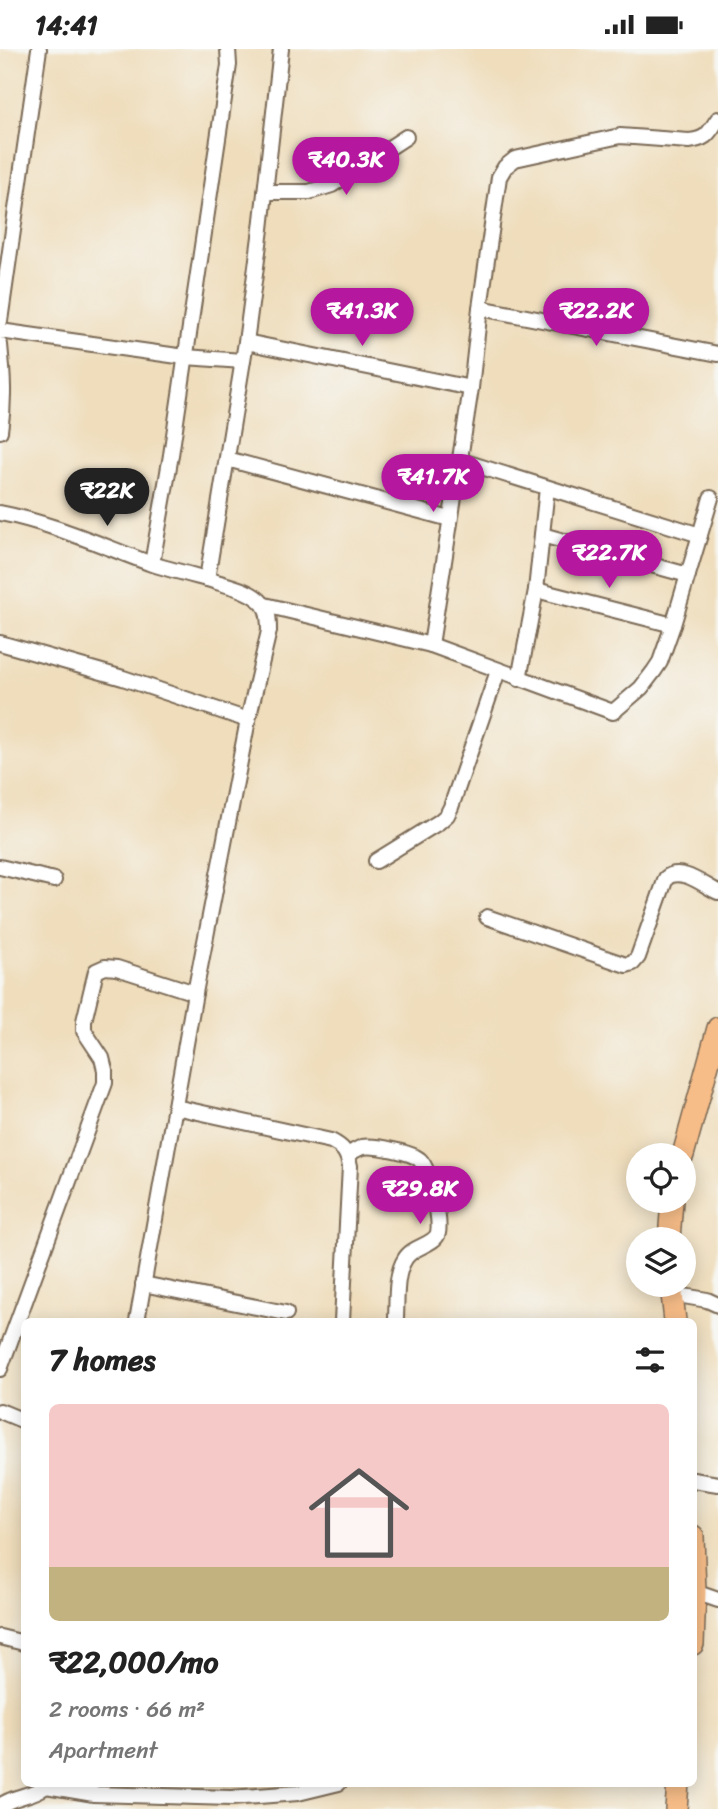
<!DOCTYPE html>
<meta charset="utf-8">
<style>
:root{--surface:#fff;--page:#f6f6f6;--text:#222;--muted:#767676;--accent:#b5179e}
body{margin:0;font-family:Sriracha,sans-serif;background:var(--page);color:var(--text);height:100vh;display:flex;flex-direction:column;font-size:26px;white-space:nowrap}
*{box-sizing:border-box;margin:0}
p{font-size:23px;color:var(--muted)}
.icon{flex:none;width:38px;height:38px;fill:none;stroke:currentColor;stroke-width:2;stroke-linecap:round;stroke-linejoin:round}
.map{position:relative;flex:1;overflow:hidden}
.sheet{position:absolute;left:21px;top:1269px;width:676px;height:469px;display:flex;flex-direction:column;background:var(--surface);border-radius:10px;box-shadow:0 4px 18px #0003}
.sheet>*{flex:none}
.fabs{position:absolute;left:626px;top:1094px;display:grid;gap:14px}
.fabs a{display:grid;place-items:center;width:70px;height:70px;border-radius:50%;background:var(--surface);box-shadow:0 4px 18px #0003;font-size:35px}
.price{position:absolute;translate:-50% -60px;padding:0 16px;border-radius:24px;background:var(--accent);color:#fff;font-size:23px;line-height:46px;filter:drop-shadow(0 2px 4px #0008)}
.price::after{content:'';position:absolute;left:50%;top:42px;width:21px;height:16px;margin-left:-10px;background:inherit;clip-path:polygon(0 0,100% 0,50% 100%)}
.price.selected{background:#222;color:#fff}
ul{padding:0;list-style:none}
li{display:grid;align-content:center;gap:14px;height:371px;padding:0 28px}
li span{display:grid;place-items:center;height:217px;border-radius:10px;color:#555}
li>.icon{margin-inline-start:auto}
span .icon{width:126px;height:126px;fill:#fffc;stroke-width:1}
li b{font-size:30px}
h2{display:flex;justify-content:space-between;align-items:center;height:84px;padding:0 28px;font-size:30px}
.status{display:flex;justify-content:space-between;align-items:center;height:49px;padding:0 35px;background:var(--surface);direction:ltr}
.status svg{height:19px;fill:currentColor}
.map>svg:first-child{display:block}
</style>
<div class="status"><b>14:41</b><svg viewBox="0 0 49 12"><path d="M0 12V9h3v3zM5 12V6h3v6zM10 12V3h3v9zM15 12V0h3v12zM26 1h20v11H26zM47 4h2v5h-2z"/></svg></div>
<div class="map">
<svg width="718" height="1760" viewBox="0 0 718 1760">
<rect width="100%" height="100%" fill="#f6f6f2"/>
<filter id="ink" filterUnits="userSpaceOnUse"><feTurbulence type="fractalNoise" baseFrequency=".0143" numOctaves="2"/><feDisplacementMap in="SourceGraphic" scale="14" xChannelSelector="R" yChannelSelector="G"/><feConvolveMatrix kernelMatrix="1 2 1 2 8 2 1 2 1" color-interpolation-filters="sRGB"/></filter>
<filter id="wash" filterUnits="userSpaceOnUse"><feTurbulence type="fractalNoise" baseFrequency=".00686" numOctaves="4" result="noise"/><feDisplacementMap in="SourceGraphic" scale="28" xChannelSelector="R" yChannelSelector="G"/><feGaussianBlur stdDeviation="1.57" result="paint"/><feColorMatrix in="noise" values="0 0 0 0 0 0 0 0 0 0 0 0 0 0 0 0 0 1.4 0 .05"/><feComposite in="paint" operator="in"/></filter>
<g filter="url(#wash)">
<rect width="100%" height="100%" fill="#efddbb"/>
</g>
<g filter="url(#ink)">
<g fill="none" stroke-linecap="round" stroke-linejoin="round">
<defs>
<g id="street">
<path d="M265,143H309L332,136L406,88"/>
<path d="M480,259L718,305"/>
<path d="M0,272L39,0"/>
<path d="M0,282L185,308L243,312"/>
<path d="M246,293L471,339"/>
<path d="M0,296C3,326 5,351 0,382"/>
<path d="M227,410L450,470"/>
<path d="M459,411L700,486"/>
<path d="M0,464C52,474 100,496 149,514C168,520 188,525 207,530"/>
<path d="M542,486L688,526"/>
<path d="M152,515L171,406L229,16L228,0"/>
<path d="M536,541L673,576"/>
<path d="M265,556L431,596L613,663L641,639L654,622L660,613L673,576L711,449"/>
<path d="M0,594L123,629L248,671"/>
<path d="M431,596L471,339L480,259L499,128L505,118L515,110L620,87L689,92C707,90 708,85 718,70"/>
<path d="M519,630L536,541L547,439"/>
<path d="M376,812L439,773L447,766L451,758L498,622"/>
<path d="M0,818L54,831"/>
<path d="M487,868L626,916L633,914L638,908L666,829C681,817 703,836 718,843"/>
<path d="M175,1058L331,1092C343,1098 347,1103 350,1117L342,1272"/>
<path d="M348,1106C352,1103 357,1100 362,1098C374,1096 412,1103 420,1111C430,1121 441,1170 438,1184C435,1196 412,1197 405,1210C395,1225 397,1251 396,1269"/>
<path d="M143,1235L286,1264"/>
<path d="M672,1245L707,1251L718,1256"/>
<path d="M137,1272L195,944L248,671L269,582C269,573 269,562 263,555C251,540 224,536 207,530L246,293L261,180L281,0"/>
<path d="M0,1320L105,1034V1021L102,1009L84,982V972L96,922L105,918L117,919L195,944"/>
<path d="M0,1362L24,1372"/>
<path d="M693,1431L718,1435"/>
<path d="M695,1543L718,1551"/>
<path d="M0,1588L24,1594"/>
<path d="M47,1734L46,1737L94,1745L231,1749L298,1744L339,1734"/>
<path d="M0,1757C15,1746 31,1748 46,1737"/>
</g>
<g id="primary">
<path d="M683,1106L718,979"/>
<path d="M669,1190L672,1152"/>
<path d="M671,1236L675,1272"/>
<path d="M693,1487L695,1543L693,1595"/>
<path d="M676,1760L678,1734"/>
</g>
</defs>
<use href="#street" stroke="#7a6955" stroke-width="18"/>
<use href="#primary" stroke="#7a6955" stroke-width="24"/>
<use href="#street" stroke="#fff" stroke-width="14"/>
<use href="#primary" stroke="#f7bd88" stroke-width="21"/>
</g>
</g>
</svg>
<div class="fabs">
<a><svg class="icon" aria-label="locate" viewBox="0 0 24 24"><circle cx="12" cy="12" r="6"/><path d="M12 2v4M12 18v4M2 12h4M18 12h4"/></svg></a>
<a><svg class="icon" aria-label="layers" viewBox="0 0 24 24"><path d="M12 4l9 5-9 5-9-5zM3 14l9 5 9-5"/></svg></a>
</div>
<b class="price" style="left:346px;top:148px">₹40.3K</b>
<b class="price" style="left:362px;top:299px">₹41.3K</b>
<b class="price" style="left:596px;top:299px">₹22.2K</b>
<b class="price" style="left:433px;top:465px">₹41.7K</b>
<b class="price selected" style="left:107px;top:479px">₹22K</b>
<b class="price" style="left:609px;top:541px">₹22.7K</b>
<b class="price" style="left:420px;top:1177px">₹29.8K</b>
<section class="sheet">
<h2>7 homes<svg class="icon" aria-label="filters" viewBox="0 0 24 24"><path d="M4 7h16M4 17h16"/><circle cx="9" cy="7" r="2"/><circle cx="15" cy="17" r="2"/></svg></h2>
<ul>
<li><span style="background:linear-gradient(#f6c9c9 75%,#c2b280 0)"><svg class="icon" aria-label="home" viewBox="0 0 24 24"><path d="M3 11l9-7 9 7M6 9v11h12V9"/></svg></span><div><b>₹22,000/mo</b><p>2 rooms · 66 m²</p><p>Apartment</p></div></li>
</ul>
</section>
</div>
